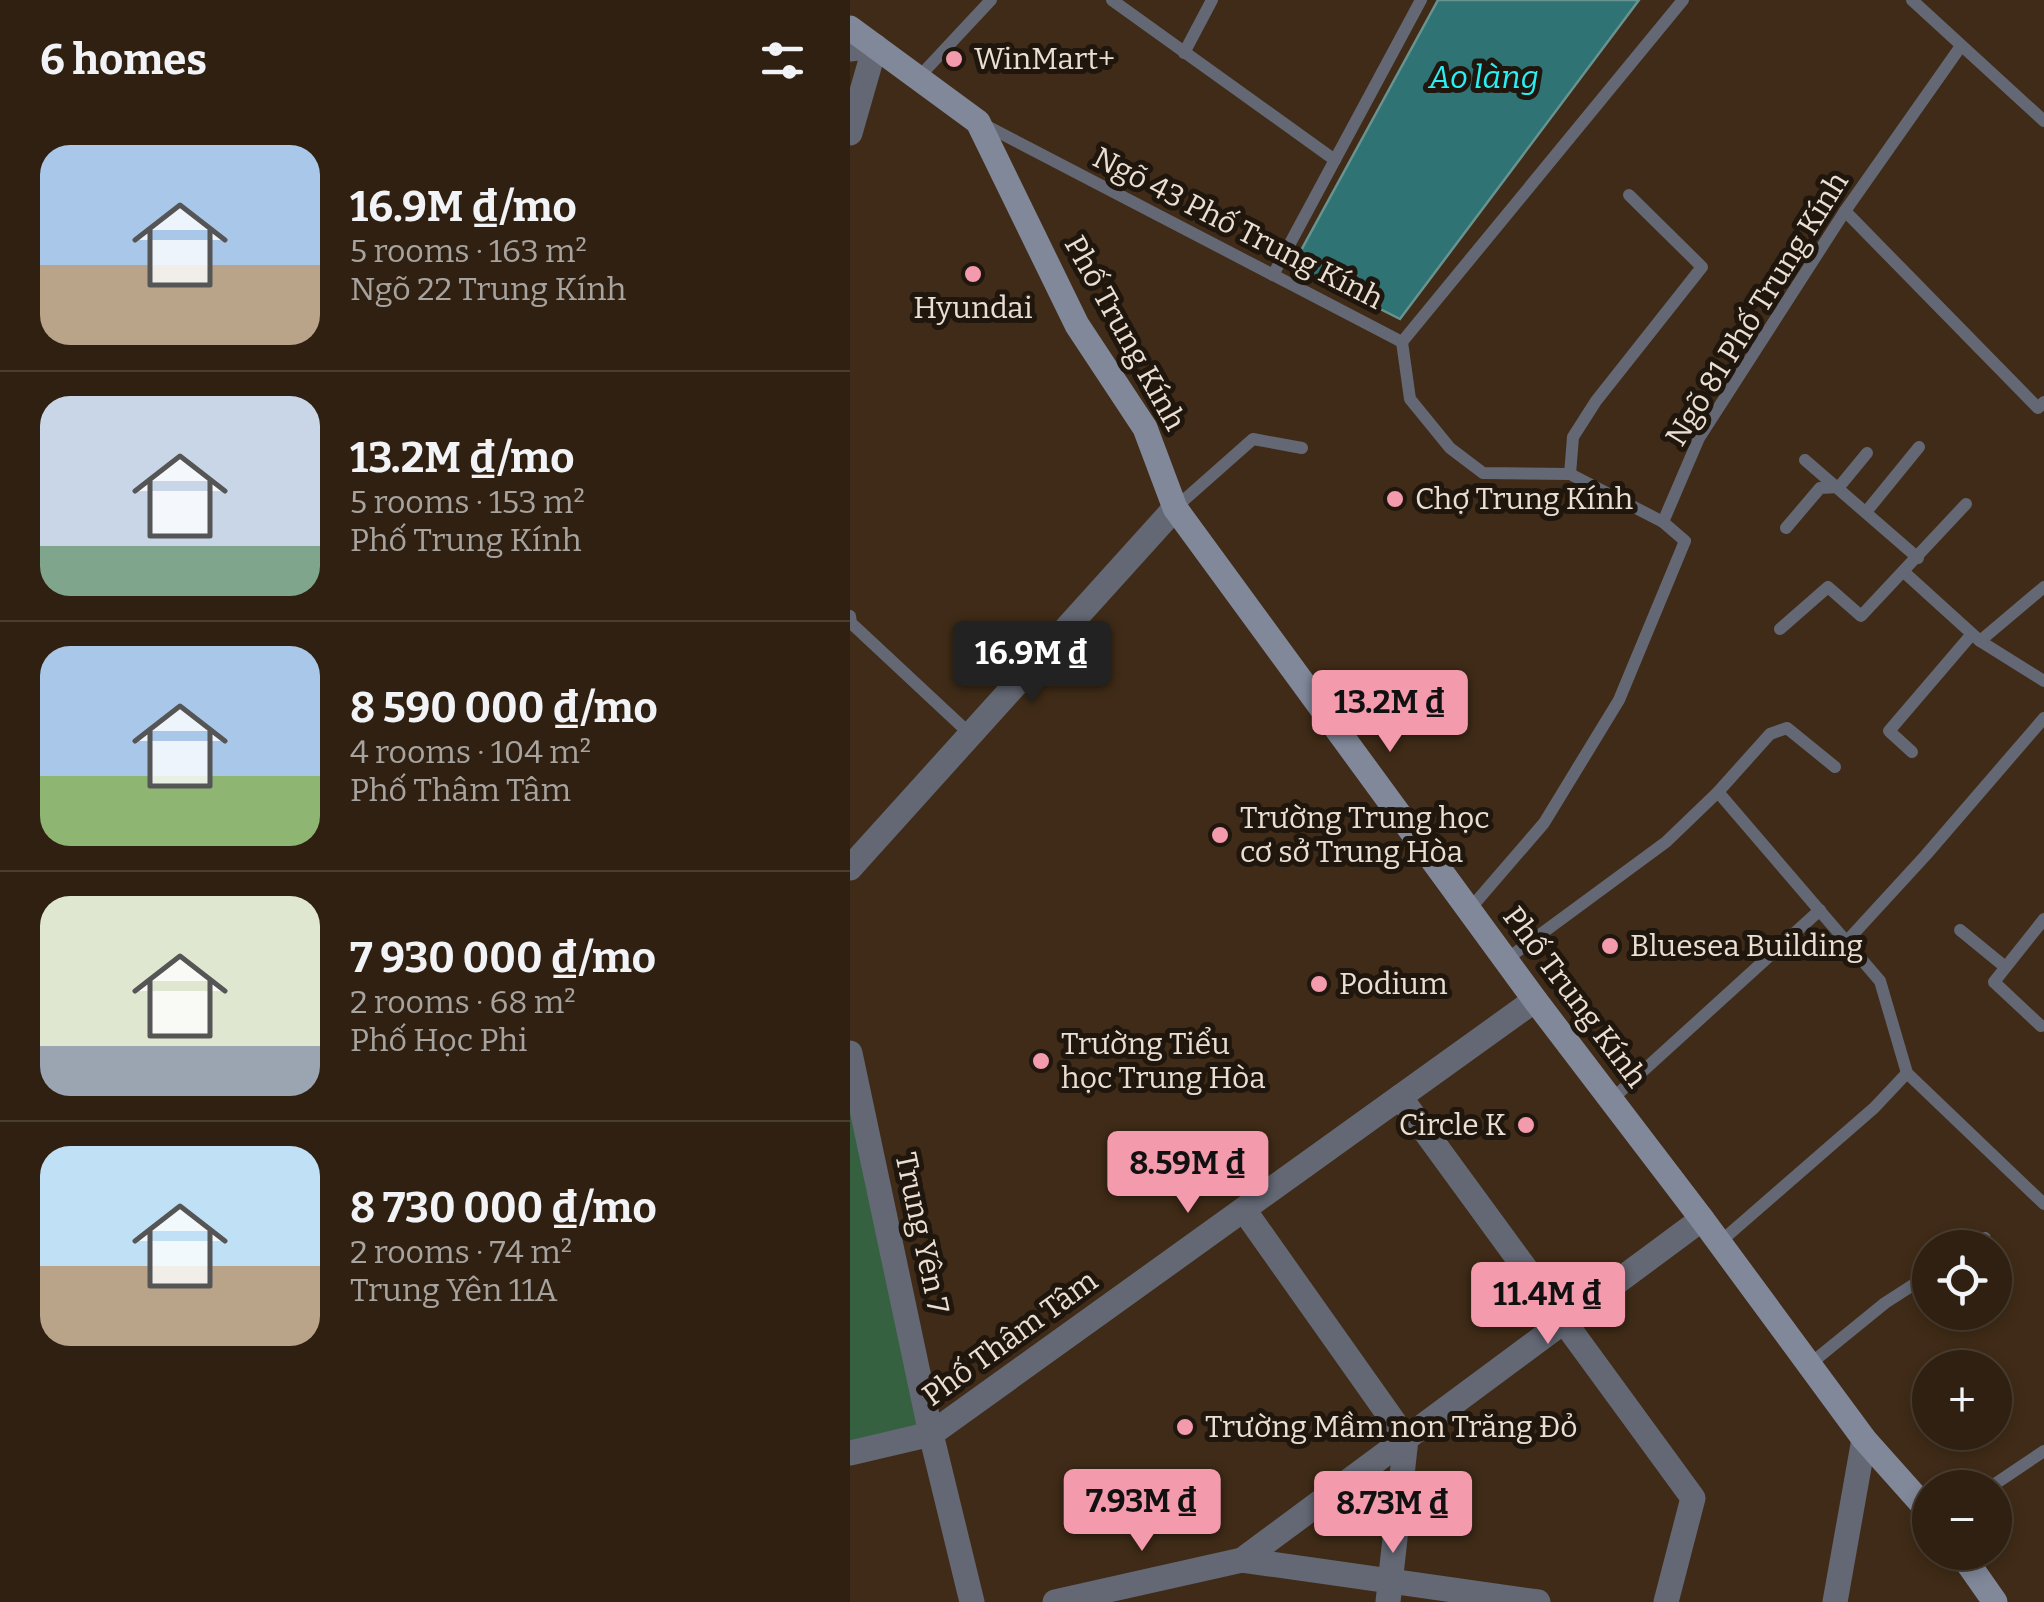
<!DOCTYPE html>
<meta charset="utf-8">
<style>
:root{--surface:#2f2011;--page:#3b2d1f;--text:#f1f3f6;--muted:#a7a39f;--line:#4a3e31;--accent:#f39aac}
body{margin:0;font-family:Bitter,serif;background:var(--page);color:var(--text);height:100vh;display:flex;flex-direction:column;font-size:38px;white-space:nowrap}
*{box-sizing:border-box;margin:0}
p{font-size:32px;color:var(--muted)}
.icon{flex:none;width:55px;height:55px;fill:none;stroke:currentColor;stroke-width:2;stroke-linecap:round;stroke-linejoin:round}
.map{position:relative;flex:1;overflow:hidden}
.panel{display:flex;flex-direction:column;background:var(--surface);width:850px}
.panel>*{flex:none}
.tools{position:absolute;left:1062px;top:1230px;display:grid;gap:20px}
.tools a{display:grid;place-items:center;width:100px;height:100px;border-radius:50%;background:var(--surface);box-shadow:0 5px 15px #0003,0 0 0 2px var(--line);font-size:50px}
.price{position:absolute;translate:-50% -85px;padding:0 22px;border-radius:10px;background:var(--accent);color:#111;font-size:32px;line-height:65px;filter:drop-shadow(0 2px 5px #0008)}
.price::after{content:'';position:absolute;left:50%;top:60px;width:30px;height:22px;margin-left:-15px;background:inherit;clip-path:polygon(0 0,100% 0,50% 100%)}
.price.current{background:#222;color:#fff}
ul{padding:0;list-style:none}
li{display:flex;align-items:center;gap:30px;height:250px;padding:0 40px}
li+li{border-top:2px solid var(--line)}
li span{display:grid;place-items:center;flex:none;width:280px;height:200px;border-radius:30px;color:#555}
li>.icon{margin-inline-start:auto}
span .icon{width:120px;height:120px;fill:#fffc;stroke-width:1}
li b{font-size:42px}
h2{display:flex;justify-content:space-between;align-items:center;height:120px;padding:0 40px;font-size:42px}
main{display:flex;flex:1;min-height:0}
.map>svg:first-child{display:block}
</style>
<main>
<section class="panel">
<h2>6 homes<svg class="icon" aria-label="filters" viewBox="0 0 24 24"><path d="M4 7h16M4 17h16"/><circle cx="9" cy="7" r="2"/><circle cx="15" cy="17" r="2"/></svg></h2>
<ul>
<li><span style="background:linear-gradient(#a9c7e8 60%,#b9a48a 0)"><svg class="icon" aria-label="home" viewBox="0 0 24 24"><path d="M3 11l9-7 9 7M6 9v11h12V9"/></svg></span><div><b>16.9M ₫/mo</b><p>5 rooms · 163 m²</p><p>Ngõ 22 Trung Kính</p></div></li>
<li><span style="background:linear-gradient(#c9d6e8 75%,#7fa58c 0)"><svg class="icon" aria-label="home" viewBox="0 0 24 24"><path d="M3 11l9-7 9 7M6 9v11h12V9"/></svg></span><div><b>13.2M ₫/mo</b><p>5 rooms · 153 m²</p><p>Phố Trung Kính</p></div></li>
<li><span style="background:linear-gradient(#a9c7e8 65%,#8fb573 0)"><svg class="icon" aria-label="home" viewBox="0 0 24 24"><path d="M3 11l9-7 9 7M6 9v11h12V9"/></svg></span><div><b>8 590 000 ₫/mo</b><p>4 rooms · 104 m²</p><p>Phố Thâm Tâm</p></div></li>
<li><span style="background:linear-gradient(#dfe7d0 75%,#9aa5b1 0)"><svg class="icon" aria-label="home" viewBox="0 0 24 24"><path d="M3 11l9-7 9 7M6 9v11h12V9"/></svg></span><div><b>7 930 000 ₫/mo</b><p>2 rooms · 68 m²</p><p>Phố Học Phi</p></div></li>
<li><span style="background:linear-gradient(#bfe0f5 60%,#b9a48a 0)"><svg class="icon" aria-label="home" viewBox="0 0 24 24"><path d="M3 11l9-7 9 7M6 9v11h12V9"/></svg></span><div><b>8 730 000 ₫/mo</b><p>2 rooms · 74 m²</p><p>Trung Yên 11A</p></div></li>
</ul>
</section>
<div class="map">
<svg width="1194" height="1602" viewBox="0 0 1194 1602">
<rect width="100%" height="100%" fill="#3f2b17"/>
<path fill="#366140" d="M0,1105L81,1434L0,1453Z"/>
<path fill="#307374" stroke="#689390" stroke-width="2.5" d="M588,0H789L550,319L443,265Z"/>
<g fill="none" stroke-linecap="round" stroke-linejoin="round">
<g stroke="#636874" stroke-width="12">
<path d="M262,0L485,160"/>
<path d="M1062,0L1194,121"/>
<path d="M334,53L362,0"/>
<path d="M69,77L141,0"/>
<path d="M133,124L552,342"/>
<path d="M995,211L1188,408L1194,402"/>
<path d="M423,275L571,0"/>
<path d="M552,342L560,399L600,448L633,473L720,474L813,522L835,541L769,700L694,823L619,910"/>
<path d="M552,342L833,0"/>
<path d="M955,460L1068,558"/>
<path d="M720,474L723,437L746,401L852,267L779,195"/>
<path d="M325,508L403,439L452,448"/>
<path d="M1016,512L1069,447"/>
<path d="M813,522L849,438L995,211L1111,46"/>
<path d="M936,528L970,488L989,487L1017,453"/>
<path d="M1055,573L1130,641L1194,681"/>
<path d="M0,616L1,623L120,734"/>
<path d="M930,629L978,587L1011,616L1116,504"/>
<path d="M1130,641L1194,587"/>
<path d="M1062,752L1039,731L1122,634"/>
<path d="M868,792L1030,981L1057,1073L1194,1204"/>
<path d="M1110,930L1154,966"/>
<path d="M996,942L1075,856L1194,718"/>
<path d="M657,959L816,842L868,792L920,734L937,728L985,767"/>
<path d="M1191,1026L1144,982L1194,919"/>
<path d="M761,1100L970,910"/>
<path d="M870,1242L1024,1108L1057,1073"/>
<path d="M1120,1248L1135,1238"/>
<path d="M960,1364L1035,1303L1080,1274"/>
<path d="M1139,1488L1194,1451"/>
</g>
<g stroke="#636874" stroke-width="25">
<path d="M0,49L25,46L0,133"/>
<path d="M0,868L325,508"/>
<path d="M0,1053L81,1434L122,1602"/>
<path d="M550,1097L843,1498L816,1602"/>
<path d="M394,1210L556,1439L538,1602"/>
<path d="M0,1453L81,1434L685,1000"/>
<path d="M392,1560L852,1219"/>
<path d="M205,1602L392,1560L688,1602"/>
<path d="M985,1602L1014,1439"/>
</g>
<g stroke="#80889a" stroke-width="25">
<path d="M0,28L128,122L227,325L295,428L325,508L685,1000L852,1219L1014,1439L1080,1513"/>
<path d="M1110,1552L1145,1602"/>
</g>
</g>
<g fill="#f39aac" stroke="#1f160d" stroke-width="4">
<circle cx="104" cy="59" r="10"/>
<circle cx="123" cy="274" r="10"/>
<circle cx="545" cy="499" r="10"/>
<circle cx="370" cy="835" r="10"/>
<circle cx="760" cy="946" r="10"/>
<circle cx="469" cy="984" r="10"/>
<circle cx="191" cy="1061" r="10"/>
<circle cx="676" cy="1125" r="10"/>
<circle cx="335" cy="1427" r="10"/>
</g>
<g text-anchor="middle" stroke-width="10" stroke-linejoin="round" paint-order="stroke">
<g font-size="30" fill="#ebded2" stroke="#1f160d" text-anchor="start">
<text x="124" y="69">WinMart+</text>
<text x="123" y="318" text-anchor="middle">Hyundai</text>
<text x="565" y="509">Chợ Trung Kính</text>
<text x="390" y="828">Trường Trung học<tspan x="390" dy="34">cơ sở Trung Hòa</tspan></text>
<text x="780" y="956">Bluesea Building</text>
<text x="489" y="994">Podium</text>
<text x="211" y="1054">Trường Tiểu<tspan x="211" dy="34">học Trung Hòa</tspan></text>
<text x="656" y="1135" text-anchor="end">Circle K</text>
<text x="355" y="1437">Trường Mầm non Trăng Đỏ</text>
</g>
<g font-size="30" fill="#ebded2" stroke="#1f160d">
<text transform="translate(388 228) rotate(27)" y="10">Ngõ 43 Phố Trung Kính</text>
<text transform="translate(907 309) rotate(-58)" y="10">Ngõ 81 Phố Trung Kính</text>
<text transform="translate(275 333) rotate(61)" y="10">Phố Trung Kính</text>
<text transform="translate(725 997) rotate(53)" y="10">Phố Trung Kính</text>
<text transform="translate(72 1233) rotate(78)" y="10">Trung Yên 7</text>
<text transform="translate(160 1338) rotate(-36)" y="10">Phố Thâm Tâm</text>
</g>
<g font-size="32" font-style="italic" fill="#2aeff2" stroke="#1f160d">
<text x="634" y="88">Ao làng</text>
</g>
</g>
</svg>
<div class="tools">
<a><svg class="icon" aria-label="locate" viewBox="0 0 24 24"><circle cx="12" cy="12" r="6"/><path d="M12 2v4M12 18v4M2 12h4M18 12h4"/></svg></a>
<a>+</a>
<a>−</a>
</div>
<b class="price current" style="left:182px;top:706px">16.9M ₫</b>
<b class="price" style="left:540px;top:755px">13.2M ₫</b>
<b class="price" style="left:338px;top:1216px">8.59M ₫</b>
<b class="price" style="left:698px;top:1347px">11.4M ₫</b>
<b class="price" style="left:292px;top:1554px">7.93M ₫</b>
<b class="price" style="left:543px;top:1556px">8.73M ₫</b>
</div>
</main>
